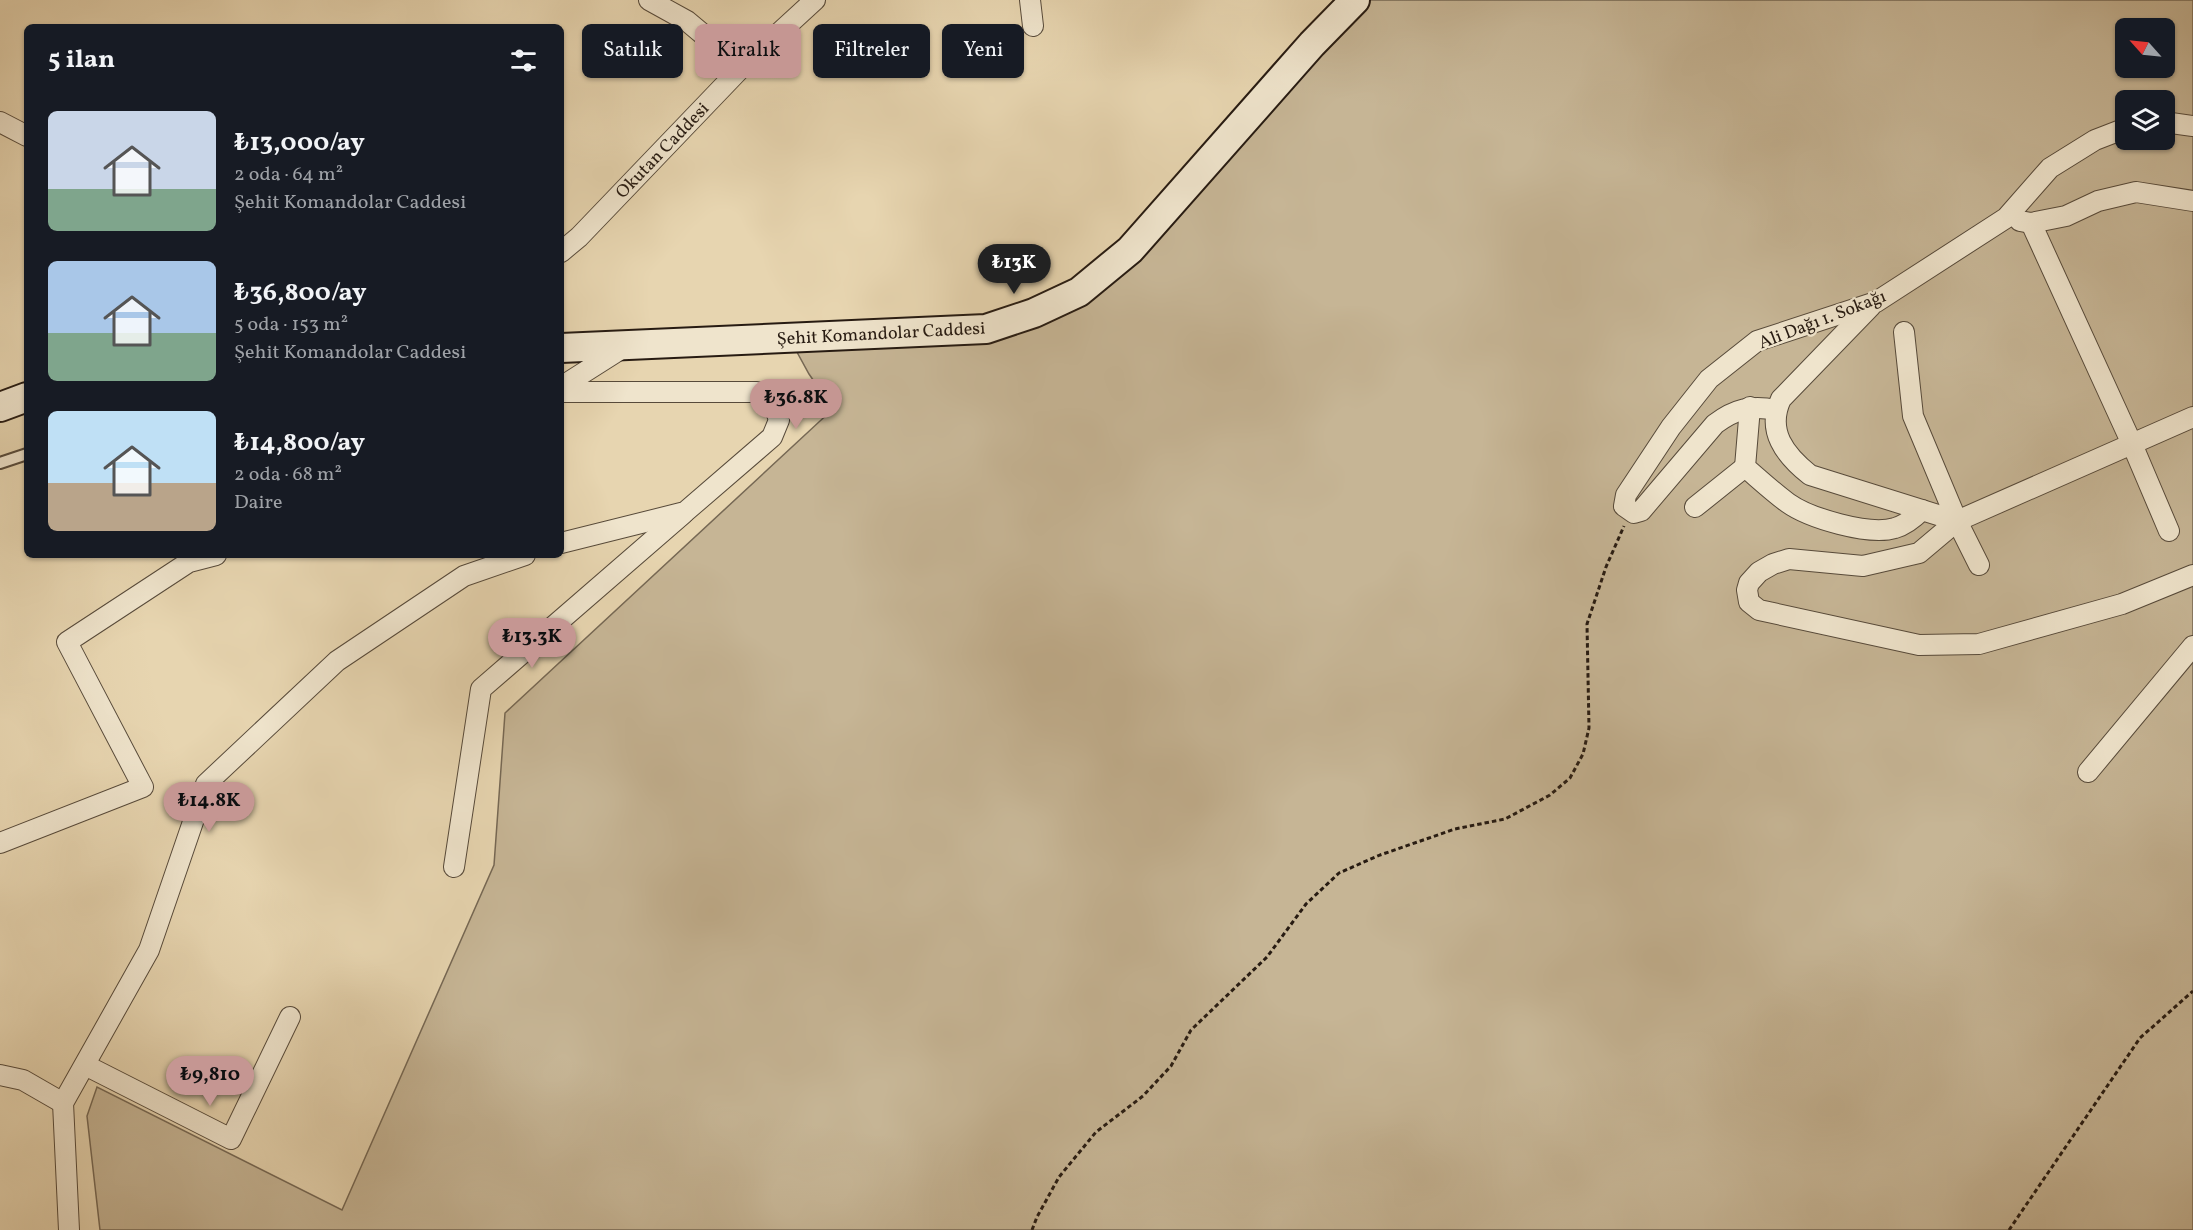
<!DOCTYPE html>
<html lang="tr">
<meta charset="utf-8">
<style>
:root{--surface:#171b24;--page:#242831;--text:#f1f3f6;--muted:#9ea1a6;--accent:#c59692}
body{margin:0;font-family:Vollkorn,serif;background:var(--page);color:var(--text);height:100vh;display:flex;flex-direction:column;font-size:22px;white-space:nowrap}
*{box-sizing:border-box;margin:0}
p{font-size:20px;color:var(--muted)}
.icon{flex:none;width:33px;height:33px;fill:none;stroke:currentColor;stroke-width:2;stroke-linecap:round;stroke-linejoin:round}
.map{position:relative;flex:1;overflow:hidden}
.sheet{position:absolute;left:24px;top:24px;width:540px;height:534px;display:flex;flex-direction:column;background:var(--surface);border-radius:9px;box-shadow:0 2px 4px #0004}
.sheet>*{flex:none}
.hud{position:absolute;left:582px;top:24px;width:570px;height:54px;display:flex;gap:12px}
.needle{width:39px;rotate:297deg}
.controls{position:absolute;left:2115px;top:18px;display:grid;gap:12px}
.controls a{display:grid;place-items:center;width:60px;height:60px;border-radius:9px;background:var(--surface);box-shadow:0 2px 4px #0004;font-size:30px}
.price{position:absolute;translate:-50% -51px;padding:0 14px;border-radius:21px;background:var(--accent);color:#111;font-size:20px;line-height:39px;filter:drop-shadow(0 2px 3px #0008)}
.price::after{content:'';position:absolute;left:50%;top:36px;width:18px;height:14px;margin-left:-9px;background:inherit;clip-path:polygon(0 0,100% 0,50% 100%)}
.price.selected{background:#222;color:#fff}
ul{padding:0;list-style:none}
li{display:flex;align-items:center;gap:18px;height:150px;padding:0 24px}
li span{display:grid;place-items:center;flex:none;width:168px;height:120px;border-radius:9px;color:#555}
li>.icon{margin-inline-start:auto}
span .icon{width:72px;height:72px;fill:#fffc;stroke-width:1}
li b{font-size:26px}
h2{display:flex;justify-content:space-between;align-items:center;height:72px;padding:0 24px;font-size:26px}
.tag{padding:0 21px;border-radius:9px;background:var(--surface);box-shadow:0 2px 4px #0004;font-size:21px;line-height:54px}
.tag.selected{background:var(--accent);color:#111}
.map>svg:first-child{display:block}
</style>
<div class="map">
<svg width="2193" height="1230" viewBox="0 0 2193 1230">
<rect width="100%" height="100%" fill="#e7d5b0"/>
<filter id="stains"><feTurbulence type="fractalNoise" baseFrequency=".00333" numOctaves="4"/><feColorMatrix values="0 0 0 0 .2 0 0 0 0 .09 0 0 0 0 .02 0 0 0 .5 -.17"/></filter>
<radialGradient id="worn" r=".72"><stop offset=".6" stop-color="#630" stop-opacity="0"/><stop offset="1" stop-color="#630" stop-opacity=".3"/></radialGradient>
<path fill="#c6b595" stroke="#766854" stroke-width="1.5" fill-rule="evenodd" d="M1356,0H2193V1230H100L87,1116L97,1087L342,1210L494,865L505,713L833,409L809,374L792,343L977,333L1076,290ZM2126,28H2164V68H2126ZM2126,100H2164V140H2126Z"/>
<g fill="none" stroke-linecap="round" stroke-linejoin="round">
<defs>
<path id="service" d="M0,463L27,454"/>
<g id="minor">
<path d="M649,0L687,21L742,67"/>
<path d="M1030,0L1033,26"/>
<path d="M0,122L27,136"/>
<path d="M2164,122L2193,126"/>
<path d="M2020,221L2031,223L2066,216L2098,201L2136,192L2193,201"/>
<path d="M2031,223L2132,444L2169,531"/>
<path d="M561,252L579,237L742,67L815,0"/>
<path d="M1871,306L1781,399C1766,431 1785,455 1810,475L1957,521"/>
<path d="M1904,332L1913,416L1957,521L1979,565"/>
<path d="M561,387L624,347"/>
<path d="M561,392H757L773,402L779,420L772,437L685,512L561,543"/>
<path d="M1750,407L1745,467C1759,479 1773,492 1788,503C1809,518 1869,536 1895,528C1906,525 1914,518 1922,510"/>
<path d="M1776,410C1751,405 1735,409 1715,424L1641,511L1634,513L1624,506L1626,495L1671,427L1709,379L1757,341L1876,302L2006,218L2050,168L2095,140L2126,128"/>
<path d="M2193,417L1957,521L1919,553L1863,566L1789,559L1773,564L1759,572L1749,583L1747,590L1749,602L1759,610L1919,645L1979,644L2122,604L2193,575"/>
<path d="M1695,507L1745,467"/>
<path d="M2088,772L2193,646"/>
<path d="M0,843L143,787L67,642L189,562L216,555"/>
<path d="M454,867L481,689L683,514"/>
<path d="M85,1065L231,1139L290,1017"/>
<path d="M0,1075L23,1080L63,1103"/>
<path d="M69,1230L63,1103L149,950L206,784L337,661L464,576L525,555"/>
</g>
<g id="secondary">
<path d="M561,348L986,329L1034,313L1079,292L1130,250L1312,44L1355,0"/>
<path d="M0,407L27,397"/>
</g>
</defs>
<use href="#service" stroke="#574a3a" stroke-width="14"/>
<use href="#minor" stroke="#574a3a" stroke-width="22"/>
<use href="#secondary" stroke="#271b12" stroke-width="32"/>
<g stroke="#271b12" stroke-width="3" stroke-dasharray="4.5 3" stroke-linecap="butt">
<path d="M1032,1230L1037,1217L1059,1177L1096,1132L1143,1096L1171,1066L1191,1030L1267,957L1306,904L1339,873L1380,855L1455,829L1505,819L1550,795L1570,778L1583,754L1589,728L1587,624L1606,567L1624,526"/>
<path d="M2009,1230L2140,1038L2193,991"/>
</g>
<use href="#service" stroke="#efe4cc" stroke-width="10"/>
<use href="#minor" stroke="#efe4cc" stroke-width="20"/>
<use href="#secondary" stroke="#efe4cc" stroke-width="28"/>
</g>
<g text-anchor="middle" stroke-width="4.5" stroke-linejoin="round" paint-order="stroke">
<g font-size="18" fill="#271b12" stroke="#efe4cc">
<text transform="translate(662 150) rotate(-46)" y="6">Okutan Caddesi</text>
<text transform="translate(1822 319) rotate(-21)" y="6">Ali Dağı 1. Sokağı</text>
<text transform="translate(881 333) rotate(-3)" y="6">Şehit Komandolar Caddesi</text>
</g>
</g>
<rect width="100%" height="100%" filter="url(#stains)"/>
<rect width="100%" height="100%" fill="url(#worn)"/>
</svg>
<div class="controls">
<a><svg class="needle" viewBox="-14 -14 28 28"><path d="M0-13l5 13h-10z" fill="#e53935"/><path d="M0 13l5-13h-10z" fill="#9ea1a6"/></svg></a>
<a><svg class="icon" aria-label="layers" viewBox="0 0 24 24"><path d="M12 4l9 5-9 5-9-5zM3 14l9 5 9-5"/></svg></a>
</div>
<b class="price selected" style="left:1014px;top:295px">₺13K</b>
<b class="price" style="left:796px;top:430px">₺36.8K</b>
<b class="price" style="left:532px;top:669px">₺13.3K</b>
<b class="price" style="left:209px;top:833px">₺14.8K</b>
<b class="price" style="left:210px;top:1107px">₺9,810</b>
<div class="hud">
<a class="tag">Satılık</a>
<a class="tag selected">Kiralık</a>
<a class="tag">Filtreler</a>
<a class="tag">Yeni</a>
</div>
<section class="sheet">
<h2>5 ilan<svg class="icon" aria-label="filters" viewBox="0 0 24 24"><path d="M4 7h16M4 17h16"/><circle cx="9" cy="7" r="2"/><circle cx="15" cy="17" r="2"/></svg></h2>
<ul>
<li><span style="background:linear-gradient(#c9d6e8 65%,#7fa58c 0)"><svg class="icon" aria-label="home" viewBox="0 0 24 24"><path d="M3 11l9-7 9 7M6 9v11h12V9"/></svg></span><div><b>₺13,000/ay</b><p>2 oda · 64 m²</p><p>Şehit Komandolar Caddesi</p></div></li>
<li><span style="background:linear-gradient(#a9c7e8 60%,#7fa58c 0)"><svg class="icon" aria-label="home" viewBox="0 0 24 24"><path d="M3 11l9-7 9 7M6 9v11h12V9"/></svg></span><div><b>₺36,800/ay</b><p>5 oda · 153 m²</p><p>Şehit Komandolar Caddesi</p></div></li>
<li><span style="background:linear-gradient(#bfe0f5 60%,#b9a48a 0)"><svg class="icon" aria-label="home" viewBox="0 0 24 24"><path d="M3 11l9-7 9 7M6 9v11h12V9"/></svg></span><div><b>₺14,800/ay</b><p>2 oda · 68 m²</p><p>Daire</p></div></li>
</ul>
</section>
</div>
